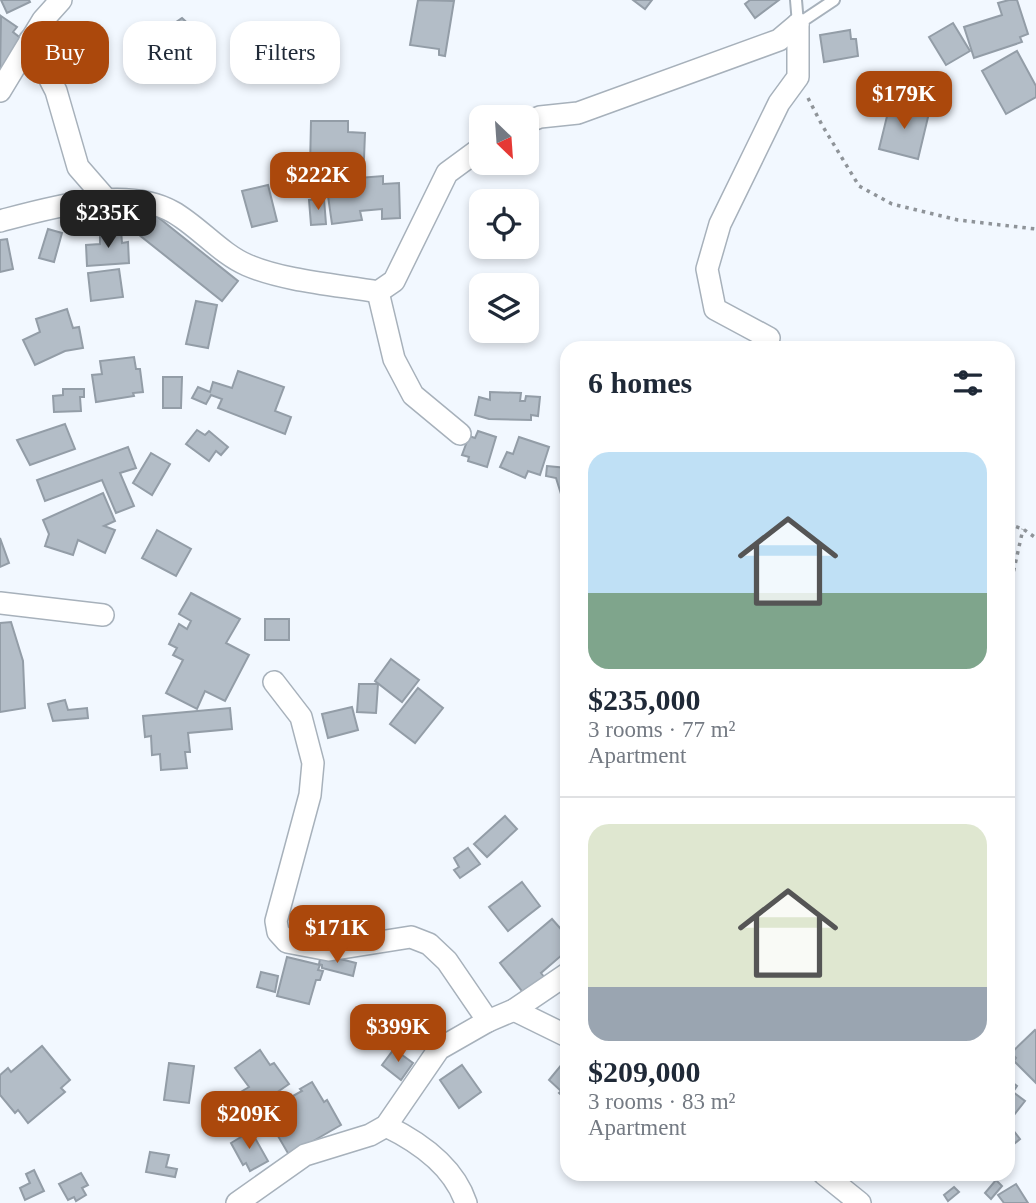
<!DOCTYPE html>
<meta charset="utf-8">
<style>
:root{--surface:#fff;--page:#f2f2f3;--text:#1f2937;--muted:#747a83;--line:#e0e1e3;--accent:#ab480c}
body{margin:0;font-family:Georgia,serif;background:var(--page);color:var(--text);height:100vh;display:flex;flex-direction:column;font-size:26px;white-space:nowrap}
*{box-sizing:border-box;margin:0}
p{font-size:23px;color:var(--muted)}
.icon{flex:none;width:38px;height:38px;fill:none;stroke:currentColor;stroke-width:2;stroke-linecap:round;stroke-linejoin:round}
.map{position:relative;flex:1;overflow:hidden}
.drawer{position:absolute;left:560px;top:341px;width:455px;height:840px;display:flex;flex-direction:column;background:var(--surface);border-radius:21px;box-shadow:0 4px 10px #0003}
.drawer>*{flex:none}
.guide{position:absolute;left:21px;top:21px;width:434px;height:63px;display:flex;gap:14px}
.needle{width:46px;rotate:155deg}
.controls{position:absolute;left:469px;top:105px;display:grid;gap:14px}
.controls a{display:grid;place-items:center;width:70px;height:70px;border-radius:14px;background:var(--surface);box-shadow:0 4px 10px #0003;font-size:35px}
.price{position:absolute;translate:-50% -60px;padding:0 16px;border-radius:14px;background:var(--accent);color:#fff;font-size:23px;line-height:46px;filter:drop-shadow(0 2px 4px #0008)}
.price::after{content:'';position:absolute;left:50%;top:42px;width:21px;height:16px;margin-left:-10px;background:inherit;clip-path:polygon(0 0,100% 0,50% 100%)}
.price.current{background:#222;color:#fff}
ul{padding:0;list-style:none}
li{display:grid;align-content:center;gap:14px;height:371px;padding:0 28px}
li+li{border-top:2px solid var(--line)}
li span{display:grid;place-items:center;height:217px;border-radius:21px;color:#555}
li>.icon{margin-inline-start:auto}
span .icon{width:126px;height:126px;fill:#fffc;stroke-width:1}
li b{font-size:30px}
h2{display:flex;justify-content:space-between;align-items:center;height:84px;padding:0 28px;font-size:30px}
.chip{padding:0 24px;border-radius:21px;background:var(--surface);box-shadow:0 4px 10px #0003;font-size:24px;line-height:63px}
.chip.current{background:var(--accent);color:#fff}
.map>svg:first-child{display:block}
</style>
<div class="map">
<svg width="1036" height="1203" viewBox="0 0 1036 1203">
<rect width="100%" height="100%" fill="#f2f8ff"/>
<g fill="#b3bdc7" stroke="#939da7" stroke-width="2">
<path d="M1,0H29L30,2L7,13Z"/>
<path d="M418,0L454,1L445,56L439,55V49L410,45Z"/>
<path d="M633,0H652L645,9Z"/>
<path d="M750,0H779L755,18L745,4Z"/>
<path d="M1009,0H1017L1028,34L1020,37L1022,42L974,58L964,27L1002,15L998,3Z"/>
<path d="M1,16L17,27L13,32L23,40L0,73Z"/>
<path d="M182,18L195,30L177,46L171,42L166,29Z"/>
<path d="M953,23L970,51L946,65L929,37Z"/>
<path d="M850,30L851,39H856L858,56L824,62L820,35Z"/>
<path d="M1017,51L1036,86V97L1006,114L982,71Z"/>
<path d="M890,104L929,113L918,159L879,149Z"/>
<path d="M311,121H348V132L365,133L364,159H347V168H310Z"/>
<path d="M383,176V184L399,183L400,218L382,219V209L360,211L362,220L332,224L328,196L334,195L333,180Z"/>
<path d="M268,185L277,221L252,227L242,191Z"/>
<path d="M324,199L326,224L311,225L309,200Z"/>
<path d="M154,214L238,281L222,301L138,234Z"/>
<path d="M48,229L62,233L54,262L39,258Z"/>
<path d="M121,230L122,243L128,242L129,263L87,266L86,245L100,244V231Z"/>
<path d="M7,239L13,269L0,272V240Z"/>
<path d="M119,269L123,297L91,301L88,273Z"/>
<path d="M196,301L217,305L208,348L186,344Z"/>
<path d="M67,309L73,328L79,327L83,348L65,351L35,365L23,340L40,332L36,319Z"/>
<path d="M134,357L136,369H140L143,392L133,393L134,396L96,402L92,375L102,374L100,361Z"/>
<path d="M238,371L284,387L275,411L291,417L285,434L218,408L222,399L211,395L206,404L192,398L198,387L210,392L213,382L232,388Z"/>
<path d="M163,377H182L181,408H163Z"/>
<path d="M63,389H84V397H80L81,411L54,412L53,396L63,395Z"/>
<path d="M490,392L521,393L520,401H525L526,396L540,397L538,416L531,415V420L489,419L475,415L479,397L490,400Z"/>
<path d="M65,424L75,449L30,465L17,440Z"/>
<path d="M197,430L205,435L209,431L228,447L221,455L216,451L209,461L186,444Z"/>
<path d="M478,431L496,437L487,467L468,461L469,457L462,455L469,436L475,438Z"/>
<path d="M519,437L549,447L540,475L528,471L525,478L500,467L507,452L513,454Z"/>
<path d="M128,447L136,468L120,473L134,506L116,513L102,480L45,501L37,480Z"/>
<path d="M151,453L170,464L152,495L133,483Z"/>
<path d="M547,466L567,468V492L561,494L556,478L546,476Z"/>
<path d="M103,493L115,521L104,526L115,530L105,553L78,540L73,555L45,546L49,534L43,520Z"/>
<path d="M157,530L191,549L176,576L142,558Z"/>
<path d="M0,538L9,563L0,567Z"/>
<path d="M191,593L240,619L226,643L249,655L225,701L205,691L197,709L166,693L183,660L173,655L177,648L169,644L179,624L187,629L191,621L179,614Z"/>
<rect x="265" y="619" width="24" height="21"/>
<path d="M11,622L23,661L25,708L0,712V623Z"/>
<path d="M391,659L419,680L402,702L375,681Z"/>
<path d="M359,684H378L376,713L357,712Z"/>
<path d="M418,688L443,708L415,743L390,724Z"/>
<path d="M65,700L68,710L87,708L88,718L53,721L48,704Z"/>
<path d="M352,707L358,730L328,738L322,714Z"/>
<path d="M230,708L232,729L188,733L190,752H185L187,768L161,770L160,754L152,755L151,736L145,737L143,716Z"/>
<path d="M505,816L517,829L487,857L474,844Z"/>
<path d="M468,848L480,864L460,878L454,870L459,867L454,858Z"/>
<path d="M522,882L540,906L508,931L489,907Z"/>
<path d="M552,919L567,936V958L563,954L541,973L545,978L525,995L500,963Z"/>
<path d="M321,954L356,963L353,976L322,968V965L319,964Z"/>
<path d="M287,957L320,965L318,970L323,971L320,980H316L309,1004L277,996Z"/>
<path d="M261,972L278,976L275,992L257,987Z"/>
<path d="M1035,1030L1036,1031V1083L1014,1061L1016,1058L1011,1053Z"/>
<path d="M42,1046L70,1080L61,1088L65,1092L28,1123L18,1110L15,1113L0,1095V1075L8,1068L11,1072Z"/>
<path d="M394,1049L413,1063L401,1080L382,1065Z"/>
<path d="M260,1050L270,1065L274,1063L289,1084L260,1104L256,1099L248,1105L239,1093L249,1087L235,1068Z"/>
<path d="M567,1058V1100L559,1093L561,1091L549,1080Z"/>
<path d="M169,1063L194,1066L189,1103L164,1100Z"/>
<path d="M462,1065L481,1092L459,1108L440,1080Z"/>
<path d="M1008,1079L1017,1086L1013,1092L1025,1101L1010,1120Z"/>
<path d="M312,1082L324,1102L327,1100L341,1125L289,1155L264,1112L302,1091L300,1089Z"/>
<path d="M1009,1125L1020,1139L1008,1149V1126Z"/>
<path d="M251,1131L268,1161L250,1171L246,1163L243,1165L231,1143Z"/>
<path d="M150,1152L169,1155L166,1167L177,1169L175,1177L146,1172Z"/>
<path d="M34,1170L44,1191L25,1200L20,1188L30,1183L26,1174Z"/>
<path d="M81,1173L88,1185L82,1188L86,1195L76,1201L74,1197L68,1200L59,1184Z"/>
<path d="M996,1180L1002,1186L991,1199L985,1193Z"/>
<path d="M1016,1184L1028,1203H1004L998,1195Z"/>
<path d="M954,1187L959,1192L948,1201L944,1195Z"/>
</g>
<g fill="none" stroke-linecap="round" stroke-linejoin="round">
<defs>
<path id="lane" d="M796,0L798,24L834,0"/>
<g id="street">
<path d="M30,40L56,91L78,167L105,198"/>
<path d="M0,91L43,20L61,0"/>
<path d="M527,122L540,117L578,113L779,40L798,24"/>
<path d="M0,221C49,208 126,185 173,212C198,226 221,254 247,265C284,281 338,285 378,292L394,281L447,173L481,148"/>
<path d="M378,292L394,359L413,395L460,434"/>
<path d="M769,338L715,309L707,269L720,224L779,103L798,77V24"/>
<path d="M0,603L103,615"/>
<path d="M274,682L301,717L313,763L310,795L276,921L278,932L287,942L329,950L411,937L429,944L447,961L488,1021"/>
<path d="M514,1010L567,1036"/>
<path d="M386,1126C419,1142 454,1167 466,1203"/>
<path d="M824,1174L860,1203"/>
<path d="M237,1203L305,1155L370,1135L386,1126L439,1049L488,1021L514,1010L567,974"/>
</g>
</defs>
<use href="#lane" stroke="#a7b1bb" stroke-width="14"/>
<use href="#street" stroke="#a7b1bb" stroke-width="24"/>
<g stroke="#8f9499" stroke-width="3.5" stroke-dasharray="3.5 5" stroke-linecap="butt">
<path d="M808,98L822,125L859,186L892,204L958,220L1036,229"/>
<path d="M1008,524L1023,529L1036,538"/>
<path d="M1008,596L1023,529"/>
</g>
<use href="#lane" stroke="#fff" stroke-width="10"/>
<use href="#street" stroke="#fff" stroke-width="21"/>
</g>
</svg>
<div class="controls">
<a><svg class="needle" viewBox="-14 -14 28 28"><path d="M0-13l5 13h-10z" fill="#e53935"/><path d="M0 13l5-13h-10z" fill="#747a83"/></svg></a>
<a><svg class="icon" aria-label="locate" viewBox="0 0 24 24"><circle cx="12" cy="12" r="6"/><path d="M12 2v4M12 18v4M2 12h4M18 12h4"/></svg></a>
<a><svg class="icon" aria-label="layers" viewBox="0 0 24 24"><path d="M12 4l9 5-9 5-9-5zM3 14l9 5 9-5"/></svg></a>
</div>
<b class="price" style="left:904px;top:131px">$179K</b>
<b class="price" style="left:318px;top:212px">$222K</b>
<b class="price current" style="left:108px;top:250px">$235K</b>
<b class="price" style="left:337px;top:965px">$171K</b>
<b class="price" style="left:398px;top:1064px">$399K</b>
<b class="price" style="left:249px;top:1151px">$209K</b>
<div class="guide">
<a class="chip current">Buy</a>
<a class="chip">Rent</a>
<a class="chip">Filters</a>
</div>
<section class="drawer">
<h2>6 homes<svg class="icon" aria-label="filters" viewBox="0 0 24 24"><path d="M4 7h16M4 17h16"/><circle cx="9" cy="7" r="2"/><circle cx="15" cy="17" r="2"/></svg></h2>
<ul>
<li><span style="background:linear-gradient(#bfe0f5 65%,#7fa58c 0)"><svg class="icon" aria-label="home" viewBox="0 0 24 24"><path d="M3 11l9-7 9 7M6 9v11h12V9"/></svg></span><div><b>$235,000</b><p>3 rooms · 77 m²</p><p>Apartment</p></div></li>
<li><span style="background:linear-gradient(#dfe7d0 75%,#9aa5b1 0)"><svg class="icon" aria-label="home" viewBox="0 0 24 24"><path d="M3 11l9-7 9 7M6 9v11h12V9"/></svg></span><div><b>$209,000</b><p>3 rooms · 83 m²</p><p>Apartment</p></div></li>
</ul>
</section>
</div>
